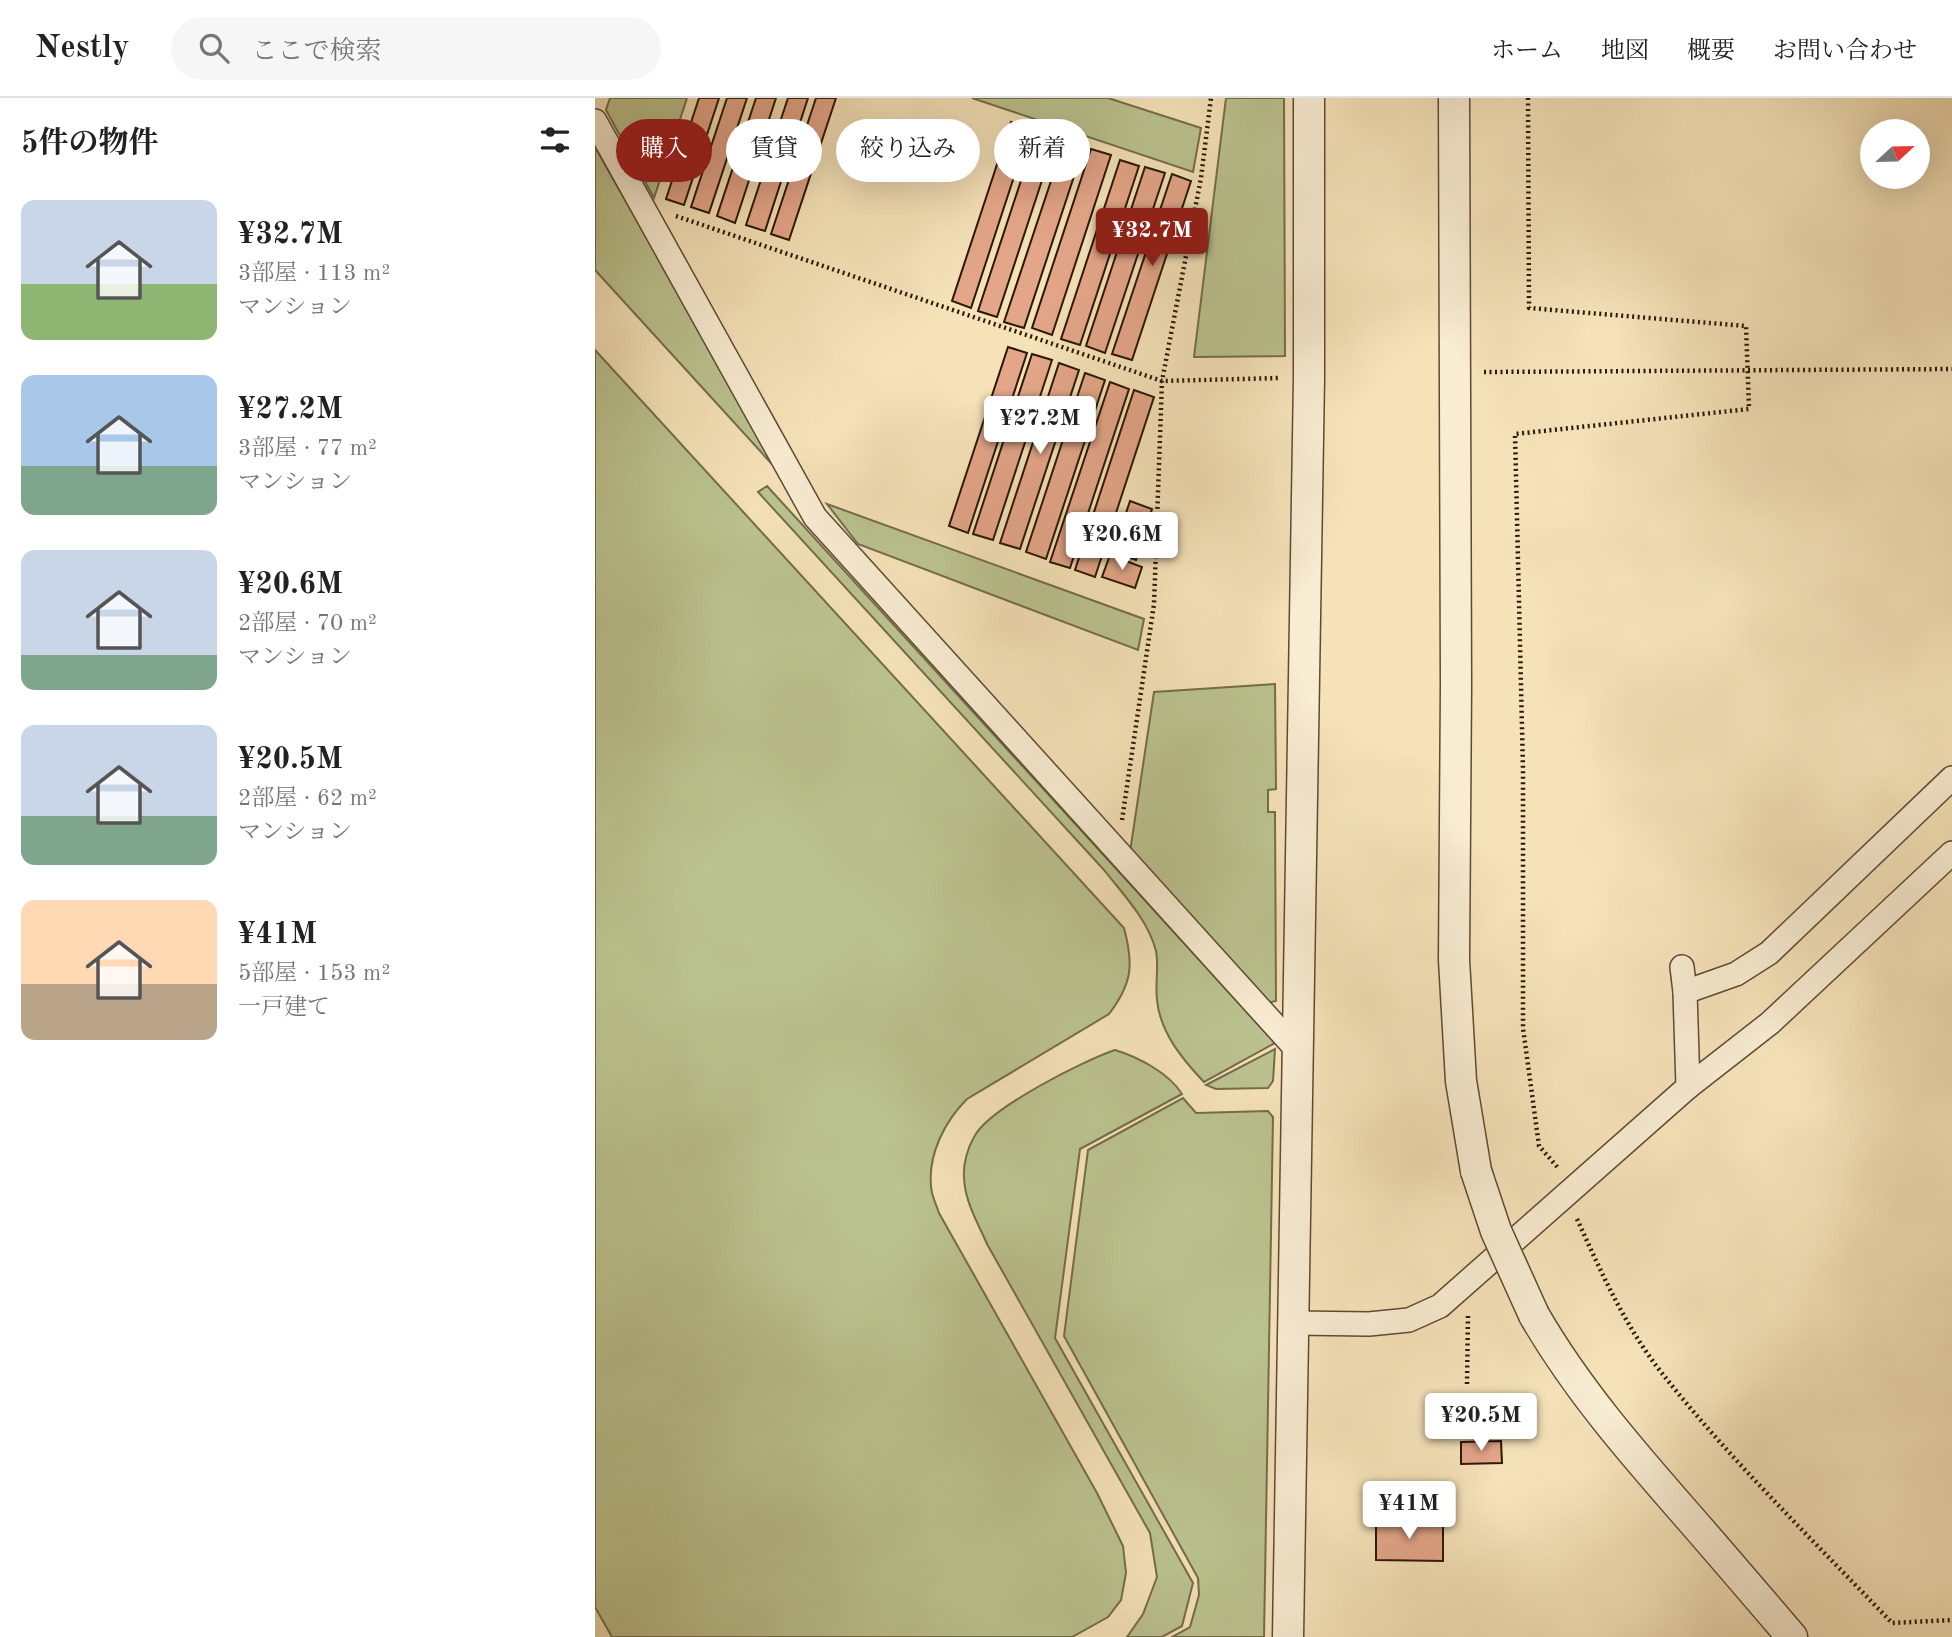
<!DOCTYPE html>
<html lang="ja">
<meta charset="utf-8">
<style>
:root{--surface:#fff;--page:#f6f6f6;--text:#222;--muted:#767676;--line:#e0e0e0;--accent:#8f2418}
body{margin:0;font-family:"Old Standard TT","Noto Serif JP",serif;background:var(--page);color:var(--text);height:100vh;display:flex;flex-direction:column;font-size:26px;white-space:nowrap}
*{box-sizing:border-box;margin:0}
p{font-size:23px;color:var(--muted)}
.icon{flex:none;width:38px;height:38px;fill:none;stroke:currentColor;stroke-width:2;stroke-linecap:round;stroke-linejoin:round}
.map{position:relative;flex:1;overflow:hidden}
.drawer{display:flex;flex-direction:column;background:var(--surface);width:595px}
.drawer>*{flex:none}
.banner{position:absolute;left:21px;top:21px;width:665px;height:63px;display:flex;gap:14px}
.needle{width:46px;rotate:68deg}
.tools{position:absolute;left:1265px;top:21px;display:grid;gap:14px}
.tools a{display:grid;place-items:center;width:70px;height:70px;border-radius:50%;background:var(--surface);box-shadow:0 7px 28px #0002;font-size:35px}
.price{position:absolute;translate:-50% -60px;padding:0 16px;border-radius:7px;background:#fff;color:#222;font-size:23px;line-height:46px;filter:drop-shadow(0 2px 4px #0008)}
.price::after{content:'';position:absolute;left:50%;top:42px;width:21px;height:16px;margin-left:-10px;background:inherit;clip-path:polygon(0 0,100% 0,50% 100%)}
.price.selected{background:var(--accent);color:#fff}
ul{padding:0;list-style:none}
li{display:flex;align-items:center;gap:21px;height:175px;padding:0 21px}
li span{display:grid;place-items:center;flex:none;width:196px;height:140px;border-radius:14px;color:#555}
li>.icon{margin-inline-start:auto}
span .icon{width:84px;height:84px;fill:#fffc;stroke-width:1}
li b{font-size:30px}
h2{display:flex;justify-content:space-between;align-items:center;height:84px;padding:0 21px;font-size:30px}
.chip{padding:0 24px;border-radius:32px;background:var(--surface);box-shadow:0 7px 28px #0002;font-size:24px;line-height:63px}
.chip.selected{background:var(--accent);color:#fff}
header{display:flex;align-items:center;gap:42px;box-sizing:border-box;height:98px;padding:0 35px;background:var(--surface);border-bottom:2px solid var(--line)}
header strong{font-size:33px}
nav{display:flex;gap:38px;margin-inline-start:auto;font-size:24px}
.search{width:490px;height:63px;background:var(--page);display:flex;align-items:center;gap:18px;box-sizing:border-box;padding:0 24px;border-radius:38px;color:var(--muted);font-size:26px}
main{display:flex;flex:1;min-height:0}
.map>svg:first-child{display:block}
</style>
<header>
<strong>Nestly</strong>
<div class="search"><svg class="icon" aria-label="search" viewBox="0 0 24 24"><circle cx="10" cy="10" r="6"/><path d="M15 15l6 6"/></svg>ここで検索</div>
<nav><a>ホーム</a><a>地図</a><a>概要</a><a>お問い合わせ</a></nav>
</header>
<main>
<section class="drawer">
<h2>5件の物件<svg class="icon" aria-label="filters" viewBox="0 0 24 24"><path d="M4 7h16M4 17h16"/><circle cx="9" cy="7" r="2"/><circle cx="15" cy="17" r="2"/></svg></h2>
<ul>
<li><span style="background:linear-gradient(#c9d6e8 60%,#8fb573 0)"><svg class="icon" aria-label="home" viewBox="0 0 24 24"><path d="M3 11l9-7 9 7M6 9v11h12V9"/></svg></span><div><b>¥32.7M</b><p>3部屋 · 113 m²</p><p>マンション</p></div></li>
<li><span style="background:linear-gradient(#a9c7e8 65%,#7fa58c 0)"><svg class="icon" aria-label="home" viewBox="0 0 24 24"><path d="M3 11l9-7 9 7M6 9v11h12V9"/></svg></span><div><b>¥27.2M</b><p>3部屋 · 77 m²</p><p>マンション</p></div></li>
<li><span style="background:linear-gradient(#c9d6e8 75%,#7fa58c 0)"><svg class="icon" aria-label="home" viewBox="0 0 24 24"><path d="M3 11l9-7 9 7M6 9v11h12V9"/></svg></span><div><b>¥20.6M</b><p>2部屋 · 70 m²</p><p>マンション</p></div></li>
<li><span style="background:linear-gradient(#c9d6e8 65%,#7fa58c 0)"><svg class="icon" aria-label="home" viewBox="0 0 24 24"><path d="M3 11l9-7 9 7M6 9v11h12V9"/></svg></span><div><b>¥20.5M</b><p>2部屋 · 62 m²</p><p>マンション</p></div></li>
<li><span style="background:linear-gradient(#ffd9b3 60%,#b9a48a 0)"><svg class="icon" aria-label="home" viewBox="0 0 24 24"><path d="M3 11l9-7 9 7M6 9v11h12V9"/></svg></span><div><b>¥41M</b><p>5部屋 · 153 m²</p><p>一戸建て</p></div></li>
</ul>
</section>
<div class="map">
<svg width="1357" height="1539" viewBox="0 0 1357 1539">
<rect width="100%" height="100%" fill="#f5e2b9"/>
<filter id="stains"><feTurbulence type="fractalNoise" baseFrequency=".00286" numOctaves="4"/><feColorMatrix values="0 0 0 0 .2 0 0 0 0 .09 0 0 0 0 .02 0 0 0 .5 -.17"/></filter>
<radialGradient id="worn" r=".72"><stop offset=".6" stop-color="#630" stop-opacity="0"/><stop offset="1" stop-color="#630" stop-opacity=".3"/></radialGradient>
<g fill="#bbc390" stroke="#746d4a" stroke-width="2">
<path d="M15,0H92L59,100L11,12Z"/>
<path d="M377,0H513L606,30L598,74Z"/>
<path d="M631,0H689L690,258L599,259Z"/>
<path d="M0,49L186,376L0,172Z"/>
<path d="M0,252L529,830C539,867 537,886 514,916L372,1001C350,1023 333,1056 336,1088C336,1096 341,1106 344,1115L502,1395L528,1448L531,1475L526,1502L513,1519L477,1539H17L0,1509Z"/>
<path d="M172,388L680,945L609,984C587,961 565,934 562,902C560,886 564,868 561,853C553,822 528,796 509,772L163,394Z"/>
<path d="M232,406L549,521L543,552L263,446Z"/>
<path d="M680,586L681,691L673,692V714H680L681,903L672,905L535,754L559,594Z"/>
<path d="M680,951L678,983L673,990L621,991L611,987Z"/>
<path d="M520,952C543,959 574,975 587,996L485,1051L460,1240L598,1485L587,1528L567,1539H532L548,1516L562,1479L555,1435L392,1146C383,1125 370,1104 369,1080C368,1067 372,1051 379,1039C394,1010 488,963 520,952Z"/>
<path d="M588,1000L601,1015L673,1013L678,1019L669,1539H577L595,1529L604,1497L603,1480L469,1238L493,1052Z"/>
</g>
<g fill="#e4a689" stroke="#2c1704" stroke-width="2">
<path d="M104,0H124L89,107L71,101Z"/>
<path d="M132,0H152L114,115L96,109Z"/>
<path d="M161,0H181L140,125L122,118Z"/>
<path d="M193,0H213L170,133L151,127Z"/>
<path d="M221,0H241L194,142L176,136Z"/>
<path d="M416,24L435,30L376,210L357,203Z"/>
<path d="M442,34L461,40L402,219L383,213Z"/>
<path d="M469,44L488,51L429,230L409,224Z"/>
<path d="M496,51L516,57L457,237L437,230Z"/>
<path d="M525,62L544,68L485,247L466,241Z"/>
<path d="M550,69L570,75L510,255L491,248Z"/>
<path d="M577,76L596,83L537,262L517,256Z"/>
<path d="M413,249L432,255L373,435L354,428Z"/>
<path d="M437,256L457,262L398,442L378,436Z"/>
<path d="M464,265L484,272L425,451L405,445Z"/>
<path d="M490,275L510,282L451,461L431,454Z"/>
<path d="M515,284L534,291L475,470L455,464Z"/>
<path d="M539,292L559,299L500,479L480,472Z"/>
<path d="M535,403L557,411L541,462L518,454Z"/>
<path d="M515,457L547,469L540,490L507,479Z"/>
<path d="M906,1343L907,1365L866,1366V1344Z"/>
<path d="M781,1424L848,1425V1463L781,1462Z"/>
</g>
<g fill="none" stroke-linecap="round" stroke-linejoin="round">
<defs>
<g id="minor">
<path d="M0,23L220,419L704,954"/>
<path d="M1087,869L1090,894"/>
<path d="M1093,989L1090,894L1141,876L1174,855L1357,680"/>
<path d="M700,1225L774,1226L814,1222L845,1208L1093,989L1175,925L1357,755"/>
</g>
<g id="tertiary">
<path d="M859,0L861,587L859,862L866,983L881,1073"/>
<path d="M939,1217C981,1290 1036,1353 1092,1417C1127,1457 1162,1498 1197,1539"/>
<path d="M693,1539L714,280V0"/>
</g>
</defs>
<use href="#minor" stroke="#5e4a31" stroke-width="26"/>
<use href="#tertiary" stroke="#5e4a31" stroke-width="33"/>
<g stroke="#2c1704" stroke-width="4.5" stroke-dasharray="2 3.5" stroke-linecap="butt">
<path d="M933,0L934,210L1151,228L1154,311L920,336L928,672V930L944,1048L964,1071"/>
<path d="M81,118L567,283L685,280"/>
<path d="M889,274L1357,271"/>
<path d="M527,722L559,506L567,283L606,80L616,0"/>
<path d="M982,1121C1006,1174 1030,1228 1066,1274C1136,1363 1219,1443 1297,1525L1357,1522"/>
<path d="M872,1286L873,1215"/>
</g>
<use href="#minor" stroke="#f8ecd2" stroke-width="23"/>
<use href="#tertiary" stroke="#f8ecd2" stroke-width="30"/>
<defs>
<path id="tertiary-bridge" d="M881,1073L901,1133L939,1217"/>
</defs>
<use href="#tertiary-bridge" stroke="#5e4a31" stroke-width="33" stroke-linecap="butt"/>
<use href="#tertiary-bridge" stroke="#f8ecd2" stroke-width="30"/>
</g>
<rect width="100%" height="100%" filter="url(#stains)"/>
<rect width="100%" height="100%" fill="url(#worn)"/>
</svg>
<div class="tools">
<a><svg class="needle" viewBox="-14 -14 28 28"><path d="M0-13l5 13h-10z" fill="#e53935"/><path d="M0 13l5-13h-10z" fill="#767676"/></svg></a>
</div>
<b class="price selected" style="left:557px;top:170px">¥32.7M</b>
<b class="price" style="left:445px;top:358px">¥27.2M</b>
<b class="price" style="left:527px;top:474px">¥20.6M</b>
<b class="price" style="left:886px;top:1355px">¥20.5M</b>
<b class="price" style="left:814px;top:1443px">¥41M</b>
<div class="banner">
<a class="chip selected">購入</a>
<a class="chip">賃貸</a>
<a class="chip">絞り込み</a>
<a class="chip">新着</a>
</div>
</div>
</main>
